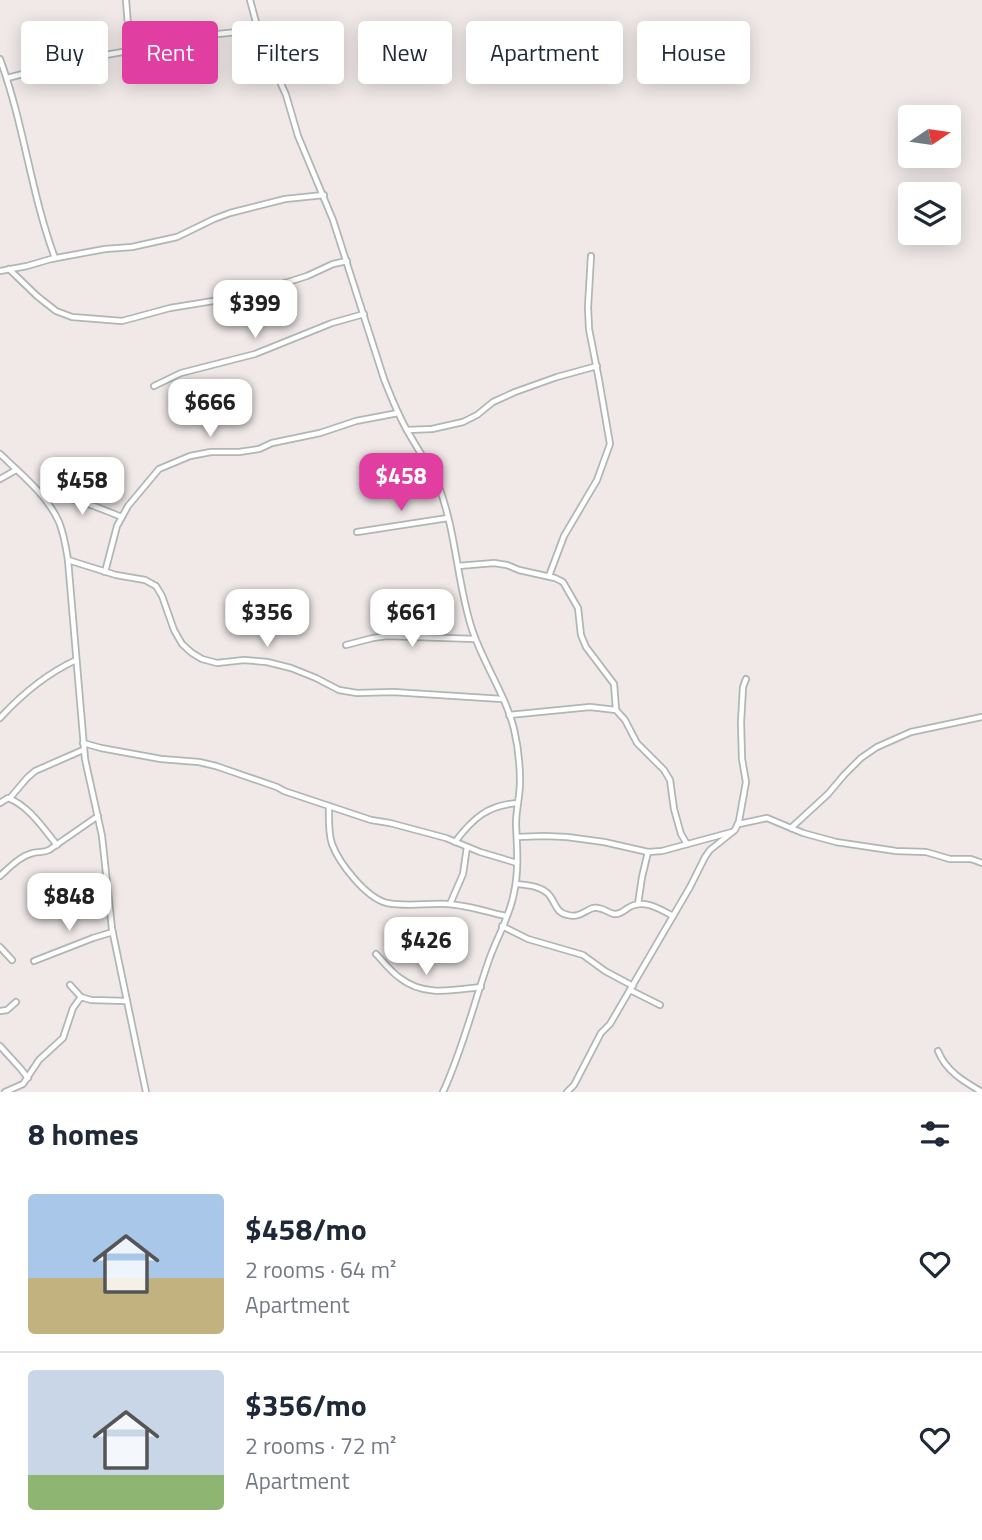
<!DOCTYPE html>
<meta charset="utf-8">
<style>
:root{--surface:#fff;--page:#f6f6f7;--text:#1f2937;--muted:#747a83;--line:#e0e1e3;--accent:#e03ea1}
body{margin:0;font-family:"Titillium Web",sans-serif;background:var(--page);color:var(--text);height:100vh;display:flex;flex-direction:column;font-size:26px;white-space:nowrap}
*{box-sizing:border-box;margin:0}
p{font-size:23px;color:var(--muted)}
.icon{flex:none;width:38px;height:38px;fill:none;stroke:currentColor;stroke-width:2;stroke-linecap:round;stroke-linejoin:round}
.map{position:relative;height:1092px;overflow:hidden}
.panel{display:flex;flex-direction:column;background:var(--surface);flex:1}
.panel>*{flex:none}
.banner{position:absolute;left:21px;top:21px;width:942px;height:63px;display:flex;gap:14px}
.needle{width:46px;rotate:77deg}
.buttons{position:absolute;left:898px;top:105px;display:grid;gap:14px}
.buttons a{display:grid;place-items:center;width:63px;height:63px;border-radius:7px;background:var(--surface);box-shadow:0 4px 18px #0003;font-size:35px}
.price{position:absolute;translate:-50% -60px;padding:0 16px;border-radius:14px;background:#fff;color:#222;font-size:23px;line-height:46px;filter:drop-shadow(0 2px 4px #0008)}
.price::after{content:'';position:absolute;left:50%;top:42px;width:21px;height:16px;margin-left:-10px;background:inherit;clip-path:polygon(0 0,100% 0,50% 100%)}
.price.active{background:var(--accent);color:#fff}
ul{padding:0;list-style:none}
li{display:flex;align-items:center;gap:21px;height:175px;padding:0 28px}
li+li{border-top:2px solid var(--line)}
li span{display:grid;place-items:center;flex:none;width:196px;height:140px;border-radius:7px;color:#555}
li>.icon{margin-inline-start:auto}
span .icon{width:84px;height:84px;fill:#fffc;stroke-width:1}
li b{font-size:30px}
h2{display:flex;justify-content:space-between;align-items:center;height:84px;padding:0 28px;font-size:30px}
.pill{padding:0 24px;border-radius:7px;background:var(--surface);box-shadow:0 4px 18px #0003;font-size:24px;line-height:63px}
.pill.active{background:var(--accent);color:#fff}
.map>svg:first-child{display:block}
</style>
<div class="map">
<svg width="982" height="1092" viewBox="0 0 982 1092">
<rect width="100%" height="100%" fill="#f0e9e8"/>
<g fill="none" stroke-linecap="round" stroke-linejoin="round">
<defs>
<g id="minor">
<path d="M126,0L130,51"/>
<path d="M250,0L260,37L286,95L298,136L333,220L384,379C391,397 398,415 408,432C418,450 431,468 439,487C456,532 457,581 471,626C482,662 505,693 514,729C518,746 520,764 520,782C520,796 516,810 516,824C517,847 519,870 514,893C510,915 498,936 490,957C474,1002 463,1049 443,1092"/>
<path d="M0,59C24,124 31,194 55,258"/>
<path d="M7,78L83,59L139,49L147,45L177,38L258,30"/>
<path d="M9,269L37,296L56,311L72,317L122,321L170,308L213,301L231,294L263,290L307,276L333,264L347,261"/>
<path d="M0,271L27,266L51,259L105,249L132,247L177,237L214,219L230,213L285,199L324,195"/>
<path d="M154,386L181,373L255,354L332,323L364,314"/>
<path d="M407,430L432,429L463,422L477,415L493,402L515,392L557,377L597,366"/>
<path d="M0,454C21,474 47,495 59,522C64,534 66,547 68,560L85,759L102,836L112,929L146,1092"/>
<path d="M0,479L16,470"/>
<path d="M45,498C70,494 98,508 122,517"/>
<path d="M357,532L448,518"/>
<path d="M68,560L116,575L145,580L156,586L162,596L174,630L182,644L192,653L202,659L217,663L244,660L267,662L291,668L316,678L339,690L357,693L393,692L502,699"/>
<path d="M458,566L494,563L507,565L519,570L555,578L563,582L578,608L581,635L586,647L614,684L616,709"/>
<path d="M105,572L117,526L128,506L159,469L190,456L211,452H239L259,449L272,443L320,433L356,421L398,413"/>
<path d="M549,576L564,536L597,480L610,444L599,380L589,329L588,307L591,256"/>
<path d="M346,645L373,638L387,636L475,639"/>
<path d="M509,715L590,707L616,710L625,720L637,743L664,770L670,780L674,809L681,834L687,844"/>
<path d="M0,718C22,694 46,674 76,660"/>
<path d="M83,743L101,748L161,759L199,762L216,766L277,787L284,791L371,820L390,823L446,838L480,852L517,863"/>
<path d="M10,798L27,778L35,771L83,750"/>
<path d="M0,803L8,798C29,806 43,828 57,845"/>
<path d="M329,806C329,818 328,832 332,844C339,863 366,898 387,903C407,907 427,903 447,904C467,905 487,912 506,916"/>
<path d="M739,824L767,818L803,833L836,842L896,851L926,852L950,859H971L982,863"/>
<path d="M791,828L828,794L844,775L861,758L877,747L911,732L982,717"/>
<path d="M517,837L544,836L567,837L604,842L648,852L662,851L732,832"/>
<path d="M455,842C473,818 488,805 518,803"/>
<path d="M0,876C9,868 20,856 33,853C39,851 43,853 49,850L98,816"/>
<path d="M516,884C527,885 543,886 550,896C556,904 556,913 568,915C579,918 584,911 593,908C601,906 606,912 614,914C620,915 623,911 628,908C643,898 660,909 673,916"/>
<path d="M450,904L463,874L467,847"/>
<path d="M638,904L642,877L648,852"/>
<path d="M502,926L528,939L583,955L605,971L633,986"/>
<path d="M0,947L12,960"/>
<path d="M376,954C384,962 391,972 400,978C424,997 453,990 481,987"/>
<path d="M34,961L93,938L113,932"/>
<path d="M70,985L81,997L91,1000L127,1001"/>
<path d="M630,990L660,1005"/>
<path d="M0,1011L7,1010L16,1002"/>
<path d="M0,1046L20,1068L28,1078"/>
<path d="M938,1051C946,1071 963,1081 982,1092"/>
<path d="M5,1092L23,1084L39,1060L63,1038L73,1008L81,997"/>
<path d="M567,1092L574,1085L601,1033L610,1024L690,887L705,857L710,850L735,830L739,821L746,782L742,759L741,722L743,687L746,679"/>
</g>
</defs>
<use href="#minor" stroke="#b0b6b6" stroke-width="8"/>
<use href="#minor" stroke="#fff" stroke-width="4.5"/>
</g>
</svg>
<div class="buttons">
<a><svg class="needle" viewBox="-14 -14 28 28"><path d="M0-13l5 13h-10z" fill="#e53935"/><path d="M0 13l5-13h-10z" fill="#747a83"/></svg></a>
<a><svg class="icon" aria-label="layers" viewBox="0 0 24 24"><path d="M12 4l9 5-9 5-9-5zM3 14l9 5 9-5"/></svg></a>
</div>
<b class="price" style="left:255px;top:340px">$399</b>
<b class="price" style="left:210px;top:439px">$666</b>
<b class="price active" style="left:401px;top:513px">$458</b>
<b class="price" style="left:82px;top:517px">$458</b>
<b class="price" style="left:267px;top:649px">$356</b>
<b class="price" style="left:412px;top:649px">$661</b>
<b class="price" style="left:69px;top:933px">$848</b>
<b class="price" style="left:426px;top:977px">$426</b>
<div class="banner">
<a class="pill">Buy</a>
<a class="pill active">Rent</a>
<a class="pill">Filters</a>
<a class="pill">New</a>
<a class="pill">Apartment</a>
<a class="pill">House</a>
</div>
</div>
<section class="panel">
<h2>8 homes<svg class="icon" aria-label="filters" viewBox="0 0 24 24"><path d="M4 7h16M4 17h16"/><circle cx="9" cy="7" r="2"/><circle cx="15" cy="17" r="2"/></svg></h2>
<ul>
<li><span style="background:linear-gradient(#a9c7e8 60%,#c2b280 0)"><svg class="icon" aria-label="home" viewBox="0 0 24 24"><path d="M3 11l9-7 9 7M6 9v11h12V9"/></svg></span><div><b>$458/mo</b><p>2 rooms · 64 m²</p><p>Apartment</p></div><svg class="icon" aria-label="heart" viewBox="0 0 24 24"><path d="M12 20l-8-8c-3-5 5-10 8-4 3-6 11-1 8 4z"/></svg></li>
<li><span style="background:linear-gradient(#c9d6e8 75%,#8fb573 0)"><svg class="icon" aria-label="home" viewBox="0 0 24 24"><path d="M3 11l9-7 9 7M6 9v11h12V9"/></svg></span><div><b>$356/mo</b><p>2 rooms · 72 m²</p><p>Apartment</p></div><svg class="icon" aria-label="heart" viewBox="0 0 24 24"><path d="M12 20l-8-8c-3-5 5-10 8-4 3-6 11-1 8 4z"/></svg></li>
</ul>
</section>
